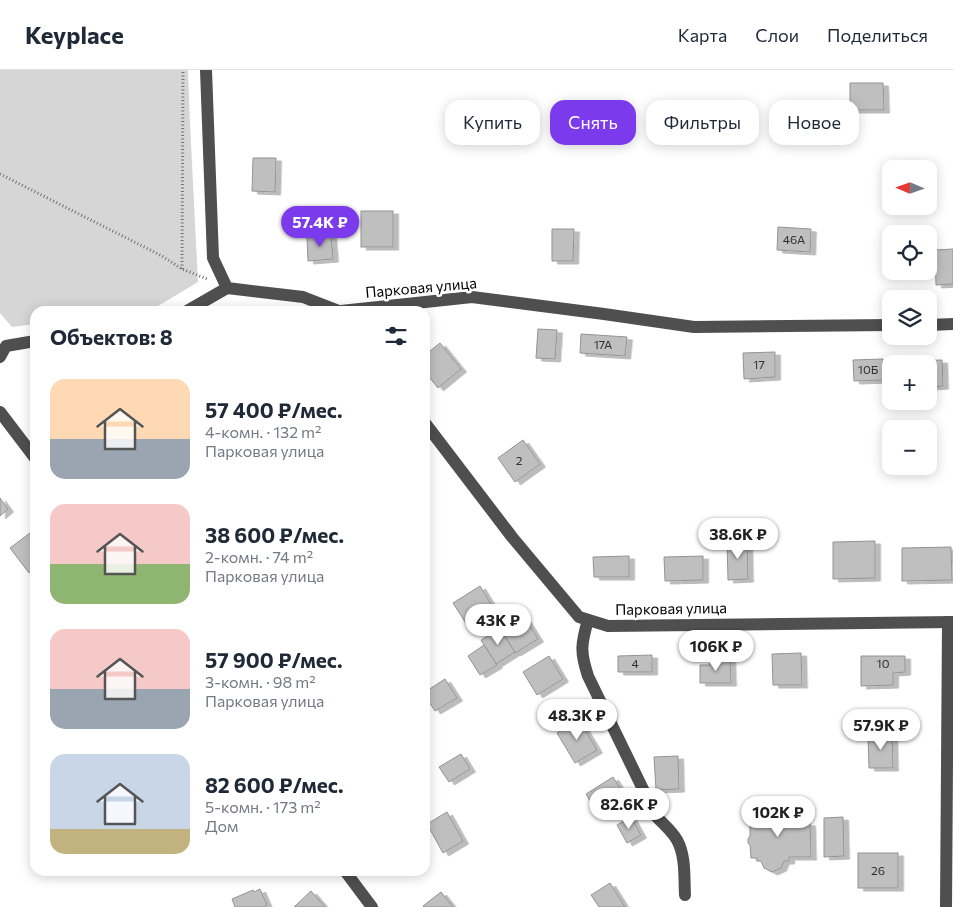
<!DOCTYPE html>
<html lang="ru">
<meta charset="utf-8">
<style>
:root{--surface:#fff;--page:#f2f2f3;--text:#1f2937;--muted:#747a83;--line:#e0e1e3;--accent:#7c3aed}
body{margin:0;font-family:Commissioner,sans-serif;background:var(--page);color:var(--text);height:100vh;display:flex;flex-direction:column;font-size:19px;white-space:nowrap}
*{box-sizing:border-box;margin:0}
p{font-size:16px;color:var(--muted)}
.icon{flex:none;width:28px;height:28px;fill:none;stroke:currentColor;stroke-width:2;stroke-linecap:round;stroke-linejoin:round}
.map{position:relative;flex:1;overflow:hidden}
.sheet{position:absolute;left:30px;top:236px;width:400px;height:570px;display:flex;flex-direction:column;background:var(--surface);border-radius:15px;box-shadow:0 2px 12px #0003}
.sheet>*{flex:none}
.banner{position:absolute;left:445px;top:30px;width:432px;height:45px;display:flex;gap:10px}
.needle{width:32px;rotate:272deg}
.buttons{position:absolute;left:882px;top:90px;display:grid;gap:10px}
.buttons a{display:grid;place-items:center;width:55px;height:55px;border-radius:10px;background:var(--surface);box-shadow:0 2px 12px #0003;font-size:25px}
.price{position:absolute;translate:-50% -42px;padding:0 11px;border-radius:18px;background:#fff;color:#222;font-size:16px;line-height:32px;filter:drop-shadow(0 1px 2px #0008)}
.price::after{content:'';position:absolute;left:50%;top:30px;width:15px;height:11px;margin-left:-8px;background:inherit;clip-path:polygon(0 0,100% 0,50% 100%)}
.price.current{background:var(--accent);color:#fff}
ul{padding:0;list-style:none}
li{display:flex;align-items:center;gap:15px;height:125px;padding:0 20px}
li span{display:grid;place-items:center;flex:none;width:140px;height:100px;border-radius:15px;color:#555}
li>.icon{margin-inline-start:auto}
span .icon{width:60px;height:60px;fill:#fffc;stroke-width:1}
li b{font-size:21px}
h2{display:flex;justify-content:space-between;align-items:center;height:60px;padding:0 20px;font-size:21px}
.tag{padding:0 18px;border-radius:15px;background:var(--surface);box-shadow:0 2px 12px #0003;font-size:18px;line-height:45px}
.tag.current{background:var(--accent);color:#fff}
header{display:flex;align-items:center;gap:30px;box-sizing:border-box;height:70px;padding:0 25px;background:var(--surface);border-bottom:1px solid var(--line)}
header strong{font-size:24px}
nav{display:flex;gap:28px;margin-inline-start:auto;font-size:18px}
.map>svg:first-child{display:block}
</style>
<header>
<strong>Keyplace</strong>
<nav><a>Карта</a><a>Слои</a><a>Поделиться</a></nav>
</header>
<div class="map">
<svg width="953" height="837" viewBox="0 0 953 837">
<defs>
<filter id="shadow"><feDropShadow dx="5.5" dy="3" stdDeviation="0" flood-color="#0004"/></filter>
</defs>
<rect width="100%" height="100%" fill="#fff"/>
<path fill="#d6d6d6" d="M0,0H188L190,53L198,212L153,239L138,241H35V254L12,257L0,243Z"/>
<g fill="#bfbfbf" stroke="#939393" filter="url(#shadow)">
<path d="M850,13H883L884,40H850Z"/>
<path d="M253,88H276L275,122L252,121Z"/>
<rect x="361" y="141" width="32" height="36"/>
<path d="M778,157L811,159L810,182L777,180Z"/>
<path d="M552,159H574L573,191H552Z"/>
<path d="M331,165L333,189L308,191L307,167Z"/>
<path d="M953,179V214L936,215L935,180Z"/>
<path d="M538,259L557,260L555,289L536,288Z"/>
<path d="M581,264L627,267L625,286L580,283Z"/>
<path d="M440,273L461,299L438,318L425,302V285Z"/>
<path d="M775,282V307L744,309L743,283Z"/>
<path d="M883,289L884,310L854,311L853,290Z"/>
<path d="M942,290L943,316L929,317V294H911V291Z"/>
<path d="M523,370L540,394L515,412L498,388Z"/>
<path d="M0,428L8,439L0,446Z"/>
<path d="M30,463L35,469V498L29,503L10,478Z"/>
<path d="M747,470L748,509L728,510L727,471Z"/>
<path d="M875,471V508L833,509V472Z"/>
<path d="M951,477L952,510L902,511V478Z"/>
<path d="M629,486V507H594L593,487Z"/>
<path d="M703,486V510L665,511L664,487Z"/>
<path d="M480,516L494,539L467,555L453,533Z"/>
<path d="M523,545L538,569L515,583L500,559Z"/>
<path d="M500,559L515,582L496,594L481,570Z"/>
<path d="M484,575L497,595L480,605L468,586Z"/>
<path d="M801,583L802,615H773L772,584Z"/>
<path d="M652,585V602H618V586Z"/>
<path d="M549,586L563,609L537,625L523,602Z"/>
<path d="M861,586H905V602L893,603V615L861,616Z"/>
<path d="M730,589L731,613H700V595H710V590Z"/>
<path d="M445,609L457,628L435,641L425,626V622Z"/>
<path d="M579,650L597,680L575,693L557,663Z"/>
<path d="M892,664L893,698H869L868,665Z"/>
<path d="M461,684L470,699L449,712L439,697Z"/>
<path d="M678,686L679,719L656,720L654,687Z"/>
<path d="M613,707L625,726L597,743L586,724Z"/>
<path d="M773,734L780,736L785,740L789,746L791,753H810L811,787H789V791H784L781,798L772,802L764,798L761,791H757V788H751L750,775L748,773V769L750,766V753H754L756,746L760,740L766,736Z"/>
<path d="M447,742L463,771L443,783L427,754Z"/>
<path d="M631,747L641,765L627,773L617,755Z"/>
<path d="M843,747L844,786L824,787V748Z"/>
<rect x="858" y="783" width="40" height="35"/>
<path d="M610,813L625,837H599L591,825Z"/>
<path d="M260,819L267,835L263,837H235L232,829L253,820L254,822Z"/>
<path d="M311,821L325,837H294Z"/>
<path d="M441,822L453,837H424L423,836Z"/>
</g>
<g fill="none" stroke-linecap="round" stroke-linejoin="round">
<g stroke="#717171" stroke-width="3" stroke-dasharray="1 2.5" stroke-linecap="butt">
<path d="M0,104L162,186L182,199L207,209"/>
<path d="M182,199L183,0"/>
</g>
<g stroke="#4f4f4f" stroke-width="12">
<path d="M206,0L213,188L227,218L303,227L339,241"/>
<path d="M187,241L227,218"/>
<path d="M341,241L472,227L604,244L694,257L891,255"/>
<path d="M929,255L953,254"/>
<path d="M0,287L6,276L35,271"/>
<path d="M0,342L35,388"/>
<path d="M425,353L512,467L579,547L608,556L953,552"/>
<path d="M588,550C581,574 580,582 588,606L656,746C663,754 672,761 677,770C686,786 684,808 685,825"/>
<path d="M345,801L372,837"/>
<path d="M946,837L948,552"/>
</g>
</g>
<g text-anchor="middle" stroke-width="5" stroke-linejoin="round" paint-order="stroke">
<g font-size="12" fill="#303030">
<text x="794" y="174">46А</text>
<text x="603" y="279">17А</text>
<text x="759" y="299">17</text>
<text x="868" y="304">10Б</text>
<text x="519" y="395">2</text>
<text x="635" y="598">4</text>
<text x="883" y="598">10</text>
<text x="878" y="805">26</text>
</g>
<g font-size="15" fill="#000" stroke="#fff">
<text transform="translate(421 218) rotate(-5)" y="5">Парковая улица</text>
<text transform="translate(671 539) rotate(-1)" y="5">Парковая улица</text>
</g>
</g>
</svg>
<div class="buttons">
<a><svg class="needle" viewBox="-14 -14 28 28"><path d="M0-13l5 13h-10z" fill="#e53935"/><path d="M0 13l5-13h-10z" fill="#747a83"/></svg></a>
<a><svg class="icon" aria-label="locate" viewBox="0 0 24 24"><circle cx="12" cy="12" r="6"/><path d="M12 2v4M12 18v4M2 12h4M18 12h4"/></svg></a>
<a><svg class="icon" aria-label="layers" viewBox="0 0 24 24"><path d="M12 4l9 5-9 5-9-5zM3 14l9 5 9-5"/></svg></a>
<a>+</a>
<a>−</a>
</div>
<b class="price current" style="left:320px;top:178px">57.4K ₽</b>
<b class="price" style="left:738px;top:490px">38.6K ₽</b>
<b class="price" style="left:498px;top:576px">43K ₽</b>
<b class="price" style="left:716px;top:602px">106K ₽</b>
<b class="price" style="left:577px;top:671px">48.3K ₽</b>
<b class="price" style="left:881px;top:681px">57.9K ₽</b>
<b class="price" style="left:629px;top:760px">82.6K ₽</b>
<b class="price" style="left:778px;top:768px">102K ₽</b>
<div class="banner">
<a class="tag">Купить</a>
<a class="tag current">Снять</a>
<a class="tag">Фильтры</a>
<a class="tag">Новое</a>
</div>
<section class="sheet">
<h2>Объектов: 8<svg class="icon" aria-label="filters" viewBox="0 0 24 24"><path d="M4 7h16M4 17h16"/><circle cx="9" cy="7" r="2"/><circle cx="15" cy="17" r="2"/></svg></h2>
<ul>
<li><span style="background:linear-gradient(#ffd9b3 60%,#9aa5b1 0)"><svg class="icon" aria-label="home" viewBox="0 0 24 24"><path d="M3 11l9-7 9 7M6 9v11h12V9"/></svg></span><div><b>57 400 ₽/мес.</b><p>4-комн. · 132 m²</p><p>Парковая улица</p></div></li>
<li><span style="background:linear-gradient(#f6c9c9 60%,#8fb573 0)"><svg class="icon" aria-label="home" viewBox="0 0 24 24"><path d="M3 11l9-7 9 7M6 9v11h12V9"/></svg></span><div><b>38 600 ₽/мес.</b><p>2-комн. · 74 m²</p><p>Парковая улица</p></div></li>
<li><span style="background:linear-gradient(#f6c9c9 60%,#9aa5b1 0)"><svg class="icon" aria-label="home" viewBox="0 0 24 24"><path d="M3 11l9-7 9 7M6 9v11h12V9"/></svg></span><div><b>57 900 ₽/мес.</b><p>3-комн. · 98 m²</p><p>Парковая улица</p></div></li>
<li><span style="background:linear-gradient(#c9d6e8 75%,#c2b280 0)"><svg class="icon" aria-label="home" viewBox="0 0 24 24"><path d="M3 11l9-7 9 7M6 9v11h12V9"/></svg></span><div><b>82 600 ₽/мес.</b><p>5-комн. · 173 m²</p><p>Дом</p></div></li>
</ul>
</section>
</div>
